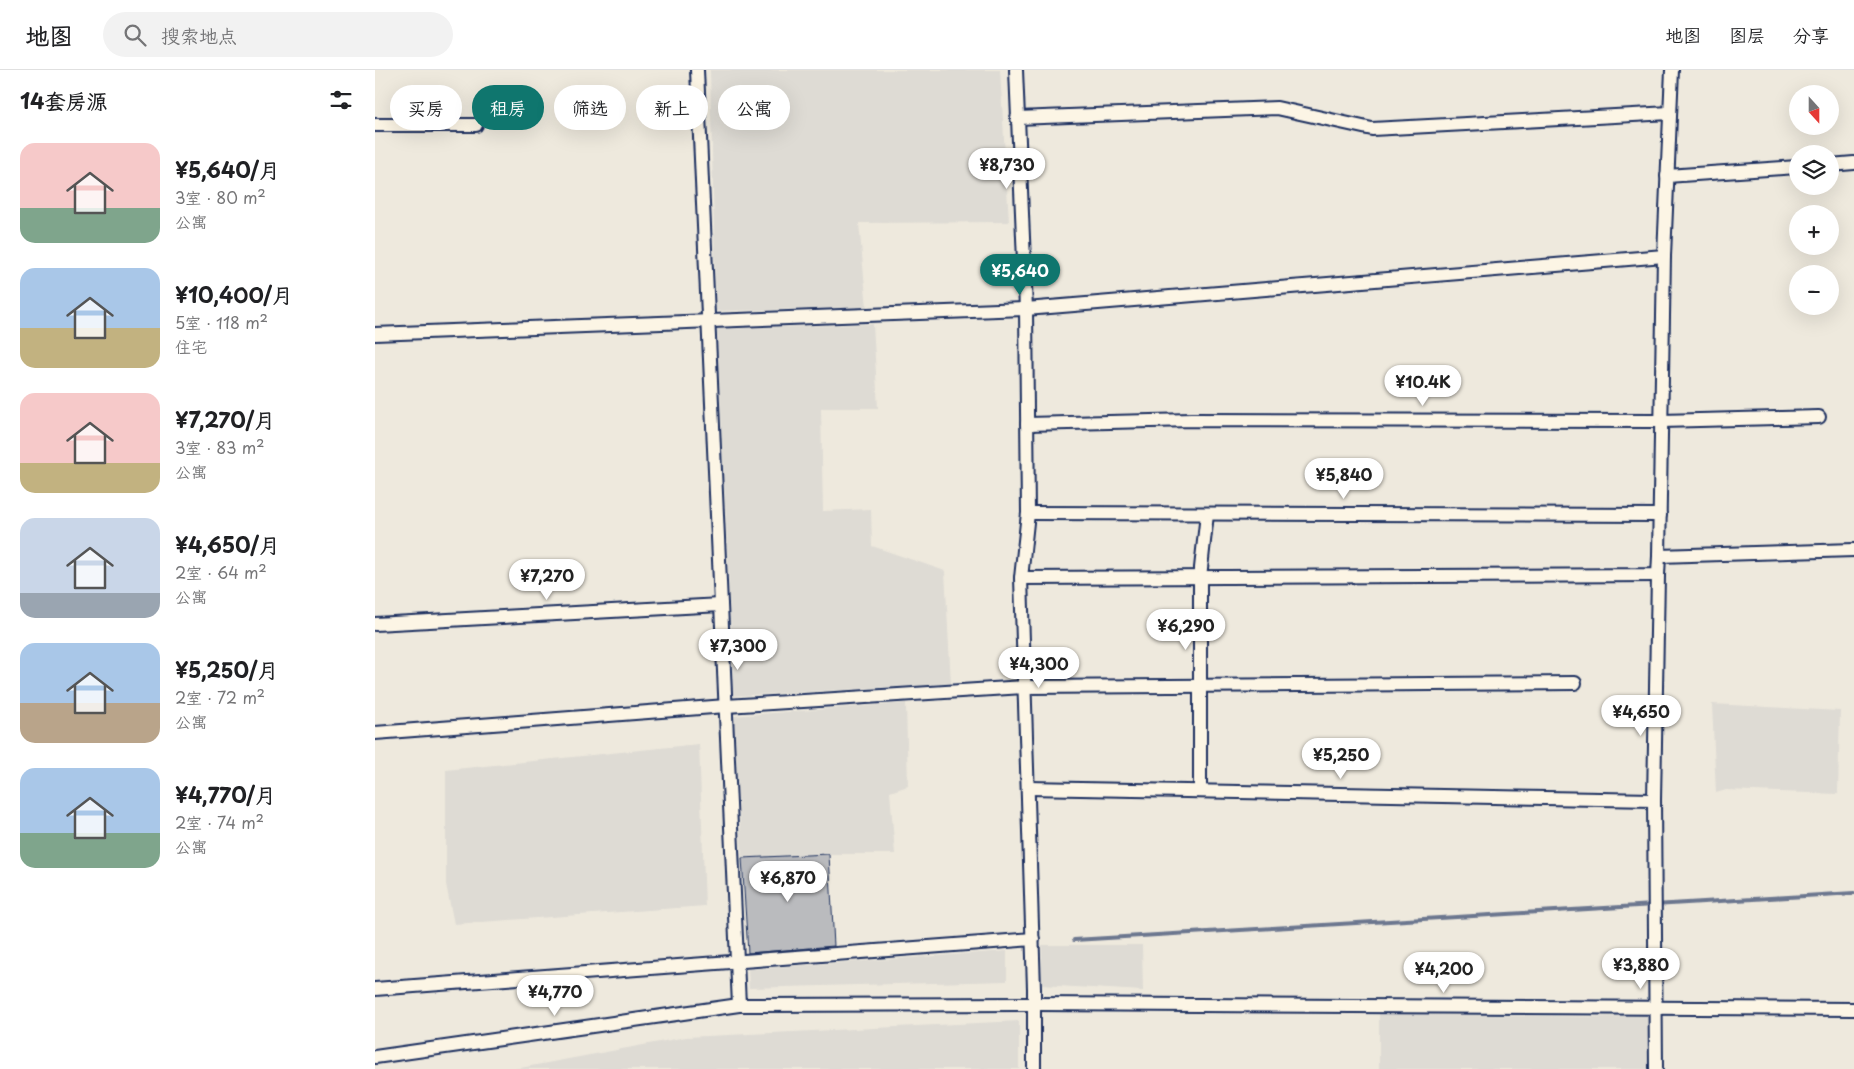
<!DOCTYPE html>
<html lang="zh">
<meta charset="utf-8">
<style>
:root{--surface:#fff;--page:#f2f2f2;--text:#202124;--muted:#757577;--line:#e0e0e0;--accent:#0f766e}
body{margin:0;font-family:"Playpen Sans","LXGW WenKai TC",sans-serif;background:var(--page);color:var(--text);height:100vh;display:flex;flex-direction:column;font-size:19px;white-space:nowrap}
*{box-sizing:border-box;margin:0}
p{font-size:16px;color:var(--muted)}
.icon{flex:none;width:28px;height:28px;fill:none;stroke:currentColor;stroke-width:2;stroke-linecap:round;stroke-linejoin:round}
.map{position:relative;flex:1;overflow:hidden}
.drawer{display:flex;flex-direction:column;background:var(--surface);width:375px}
.drawer>*{flex:none}
.guide{position:absolute;left:15px;top:15px;width:475px;height:45px;display:flex;gap:10px}
.needle{width:32px;rotate:159deg}
.fabs{position:absolute;left:1414px;top:15px;display:grid;gap:10px}
.fabs a{display:grid;place-items:center;width:50px;height:50px;border-radius:50%;background:var(--surface);box-shadow:0 5px 20px #0002;font-size:25px}
.price{position:absolute;translate:-50% -42px;padding:0 11px;border-radius:18px;background:#fff;color:#222;font-size:16px;line-height:32px;filter:drop-shadow(0 1px 2px #0008)}
.price::after{content:'';position:absolute;left:50%;top:30px;width:15px;height:11px;margin-left:-8px;background:inherit;clip-path:polygon(0 0,100% 0,50% 100%)}
.price.on{background:var(--accent);color:#fff}
ul{padding:0;list-style:none}
li{display:flex;align-items:center;gap:15px;height:125px;padding:0 20px}
li span{display:grid;place-items:center;flex:none;width:140px;height:100px;border-radius:15px;color:#555}
li>.icon{margin-inline-start:auto}
span .icon{width:60px;height:60px;fill:#fffc;stroke-width:1}
li b{font-size:21px}
h2{display:flex;justify-content:space-between;align-items:center;height:60px;padding:0 20px;font-size:21px}
.chip{padding:0 18px;border-radius:22px;background:var(--surface);box-shadow:0 5px 20px #0002;font-size:18px;line-height:45px}
.chip.on{background:var(--accent);color:#fff}
header{display:flex;align-items:center;gap:30px;box-sizing:border-box;height:70px;padding:0 25px;background:var(--surface);border-bottom:1px solid var(--line)}
header strong{font-size:24px}
nav{display:flex;gap:28px;margin-inline-start:auto;font-size:18px}
.search{width:350px;height:45px;background:var(--page);display:flex;align-items:center;gap:12px;box-sizing:border-box;padding:0 18px;border-radius:28px;color:var(--muted);font-size:19px}
main{display:flex;flex:1;min-height:0}
.map>svg:first-child{display:block}
</style>
<header>
<strong>地图</strong>
<div class="search"><svg class="icon" aria-label="search" viewBox="0 0 24 24"><circle cx="10" cy="10" r="6"/><path d="M15 15l6 6"/></svg>搜索地点</div>
<nav><a>地图</a><a>图层</a><a>分享</a></nav>
</header>
<main>
<section class="drawer">
<h2>14套房源<svg class="icon" aria-label="filters" viewBox="0 0 24 24"><path d="M4 7h16M4 17h16"/><circle cx="9" cy="7" r="2"/><circle cx="15" cy="17" r="2"/></svg></h2>
<ul>
<li><span style="background:linear-gradient(#f6c9c9 65%,#7fa58c 0)"><svg class="icon" aria-label="home" viewBox="0 0 24 24"><path d="M3 11l9-7 9 7M6 9v11h12V9"/></svg></span><div><b>¥5,640/月</b><p>3室 · 80 m²</p><p>公寓</p></div></li>
<li><span style="background:linear-gradient(#a9c7e8 60%,#c2b280 0)"><svg class="icon" aria-label="home" viewBox="0 0 24 24"><path d="M3 11l9-7 9 7M6 9v11h12V9"/></svg></span><div><b>¥10,400/月</b><p>5室 · 118 m²</p><p>住宅</p></div></li>
<li><span style="background:linear-gradient(#f6c9c9 70%,#c2b280 0)"><svg class="icon" aria-label="home" viewBox="0 0 24 24"><path d="M3 11l9-7 9 7M6 9v11h12V9"/></svg></span><div><b>¥7,270/月</b><p>3室 · 83 m²</p><p>公寓</p></div></li>
<li><span style="background:linear-gradient(#c9d6e8 75%,#9aa5b1 0)"><svg class="icon" aria-label="home" viewBox="0 0 24 24"><path d="M3 11l9-7 9 7M6 9v11h12V9"/></svg></span><div><b>¥4,650/月</b><p>2室 · 64 m²</p><p>公寓</p></div></li>
<li><span style="background:linear-gradient(#a9c7e8 60%,#b9a48a 0)"><svg class="icon" aria-label="home" viewBox="0 0 24 24"><path d="M3 11l9-7 9 7M6 9v11h12V9"/></svg></span><div><b>¥5,250/月</b><p>2室 · 72 m²</p><p>公寓</p></div></li>
<li><span style="background:linear-gradient(#a9c7e8 65%,#7fa58c 0)"><svg class="icon" aria-label="home" viewBox="0 0 24 24"><path d="M3 11l9-7 9 7M6 9v11h12V9"/></svg></span><div><b>¥4,770/月</b><p>2室 · 74 m²</p><p>公寓</p></div></li>
</ul>
</section>
<div class="map">
<svg width="1479" height="999" viewBox="0 0 1479 999">
<rect width="100%" height="100%" fill="#eee9dd"/>
<filter id="ink" filterUnits="userSpaceOnUse"><feTurbulence type="fractalNoise" baseFrequency=".02" numOctaves="2"/><feDisplacementMap in="SourceGraphic" scale="10" xChannelSelector="R" yChannelSelector="G"/><feConvolveMatrix kernelMatrix="1 2 1 2 8 2 1 2 1" color-interpolation-filters="sRGB"/></filter>
<g filter="url(#ink)">
<g fill="#dedbd4">
<path d="M335,0H625L634,152L484,153L492,238L341,241Z"/>
<path d="M498,254L503,338H446L448,441L496,439L497,476L570,501L576,614L358,626L351,447L344,338L342,259Z"/>
<path d="M531,633L533,716L515,722L520,784H454L367,788L358,646Z"/>
<path d="M1337,634L1465,641L1463,724L1351,720L1341,723Z"/>
<path d="M324,674L330,836L79,854L71,814V700Z"/>
<path d="M667,875H767L768,921L666,915Z"/>
<path d="M632,881V911L374,918L373,899Z"/>
<path d="M1004,943L1216,947L1273,945L1275,999H1004Z"/>
<path d="M644,951V999H140L311,967Z"/>
</g>
<g fill="none" stroke-linecap="round" stroke-linejoin="round">
<path stroke="#6c778f" stroke-width="4" d="M699,870L1479,823"/>
</g>
<path fill="#babbbe" stroke="#1b2f5e" d="M454,784L459,876L373,883L367,788Z"/>
<g fill="none" stroke-linecap="round" stroke-linejoin="round">
<defs>
<g id="street">
<path d="M322,0L364,935L660,934L1479,939"/>
<path d="M641,0L651,239L653,443L646,508L659,919V999"/>
<path d="M1297,0L1289,186L1284,486L1479,480"/>
<path d="M642,48L902,38L997,59L1295,43"/>
<path d="M0,55H101"/>
<path d="M1455,95L1479,93"/>
<path d="M1292,106L1422,97"/>
<path d="M0,264L651,239L1289,186"/>
<path d="M652,354L817,350L1286,351L1444,347"/>
<path d="M653,443L1285,445"/>
<path d="M646,508L1283,505L1284,486"/>
<path d="M0,554L346,535"/>
<path d="M0,663L351,636L650,617L1200,613"/>
<path d="M653,718L1279,730"/>
<path d="M825,721V507L832,444"/>
<path d="M0,919L658,869"/>
<path d="M0,987L364,935"/>
<path d="M1281,999L1279,730L1283,505"/>
</g>
</defs>
<use href="#street" stroke="#1b2f5e" stroke-width="16"/>
<use href="#street" stroke="#fcf5e5" stroke-width="12"/>
</g>
</g>
</svg>
<div class="fabs">
<a><svg class="needle" viewBox="-14 -14 28 28"><path d="M0-13l5 13h-10z" fill="#e53935"/><path d="M0 13l5-13h-10z" fill="#757577"/></svg></a>
<a><svg class="icon" aria-label="layers" viewBox="0 0 24 24"><path d="M12 4l9 5-9 5-9-5zM3 14l9 5 9-5"/></svg></a>
<a>+</a>
<a>−</a>
</div>
<b class="price" style="left:632px;top:120px">¥8,730</b>
<b class="price on" style="left:645px;top:226px">¥5,640</b>
<b class="price" style="left:1048px;top:337px">¥10.4K</b>
<b class="price" style="left:969px;top:430px">¥5,840</b>
<b class="price" style="left:172px;top:531px">¥7,270</b>
<b class="price" style="left:811px;top:581px">¥6,290</b>
<b class="price" style="left:363px;top:601px">¥7,300</b>
<b class="price" style="left:664px;top:619px">¥4,300</b>
<b class="price" style="left:1266px;top:667px">¥4,650</b>
<b class="price" style="left:966px;top:710px">¥5,250</b>
<b class="price" style="left:413px;top:833px">¥6,870</b>
<b class="price" style="left:1266px;top:920px">¥3,880</b>
<b class="price" style="left:1069px;top:924px">¥4,200</b>
<b class="price" style="left:180px;top:947px">¥4,770</b>
<div class="guide">
<a class="chip">买房</a>
<a class="chip on">租房</a>
<a class="chip">筛选</a>
<a class="chip">新上</a>
<a class="chip">公寓</a>
</div>
</div>
</main>
